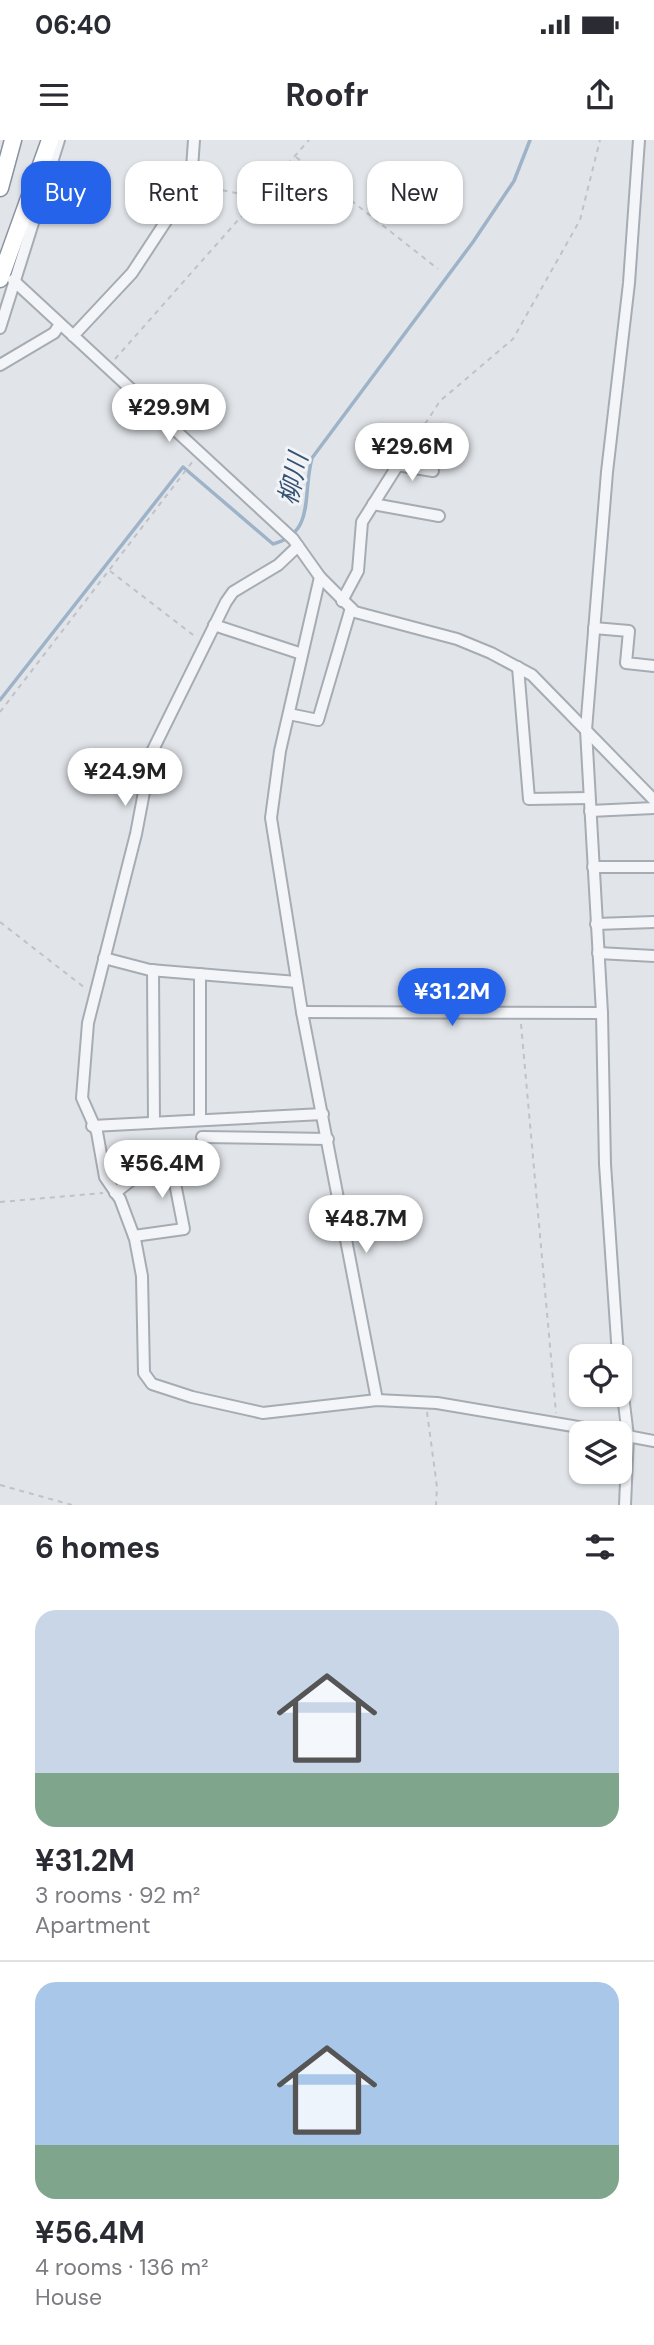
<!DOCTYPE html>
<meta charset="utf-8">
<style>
:root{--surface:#fff;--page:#f2f2f3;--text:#2b2b33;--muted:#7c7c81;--line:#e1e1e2;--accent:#2563eb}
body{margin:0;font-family:"DM Sans","Noto Sans JP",sans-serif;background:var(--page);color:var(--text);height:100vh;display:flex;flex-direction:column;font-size:26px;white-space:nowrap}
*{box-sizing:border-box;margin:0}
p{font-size:23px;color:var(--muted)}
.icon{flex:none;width:38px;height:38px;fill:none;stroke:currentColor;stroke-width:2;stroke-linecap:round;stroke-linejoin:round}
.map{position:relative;height:1365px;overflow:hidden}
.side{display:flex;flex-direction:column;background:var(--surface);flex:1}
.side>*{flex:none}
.banner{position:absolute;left:21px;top:21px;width:612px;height:63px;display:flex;gap:14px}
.fabs{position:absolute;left:569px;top:1204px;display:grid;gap:14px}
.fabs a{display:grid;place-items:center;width:63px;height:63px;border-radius:14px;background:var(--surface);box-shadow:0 2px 5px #0004;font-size:35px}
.price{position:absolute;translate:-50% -60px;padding:0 16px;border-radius:24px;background:#fff;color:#222;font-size:23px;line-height:46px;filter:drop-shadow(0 2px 4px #0008)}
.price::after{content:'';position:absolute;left:50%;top:42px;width:21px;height:16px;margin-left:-10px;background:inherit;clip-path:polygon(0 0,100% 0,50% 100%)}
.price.current{background:var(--accent);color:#fff}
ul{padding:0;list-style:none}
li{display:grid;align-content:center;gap:14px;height:371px;padding:0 35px}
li+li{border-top:2px solid var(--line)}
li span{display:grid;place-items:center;height:217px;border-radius:21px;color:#555}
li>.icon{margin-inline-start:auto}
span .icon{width:126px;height:126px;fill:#fffc;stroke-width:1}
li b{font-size:30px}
h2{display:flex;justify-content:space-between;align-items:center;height:84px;padding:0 35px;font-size:30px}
.chip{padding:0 24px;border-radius:21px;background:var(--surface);box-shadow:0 2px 5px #0004;font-size:24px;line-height:63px}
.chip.current{background:var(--accent);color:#fff}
.status{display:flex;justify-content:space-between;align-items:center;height:49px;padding:0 35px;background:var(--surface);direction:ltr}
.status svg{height:19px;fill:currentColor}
header{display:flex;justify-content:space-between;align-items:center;height:91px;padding:0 35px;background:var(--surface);font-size:32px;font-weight:700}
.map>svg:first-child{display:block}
</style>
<div class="status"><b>06:40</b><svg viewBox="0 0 49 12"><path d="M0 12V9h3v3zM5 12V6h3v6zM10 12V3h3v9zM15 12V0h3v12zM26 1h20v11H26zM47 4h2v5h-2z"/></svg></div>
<header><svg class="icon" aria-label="menu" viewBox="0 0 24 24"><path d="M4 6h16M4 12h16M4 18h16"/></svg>Roofr<svg class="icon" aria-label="share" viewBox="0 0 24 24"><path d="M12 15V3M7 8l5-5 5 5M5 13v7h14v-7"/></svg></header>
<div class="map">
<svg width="654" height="1365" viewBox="0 0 654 1365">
<rect width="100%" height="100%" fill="#e1e5e9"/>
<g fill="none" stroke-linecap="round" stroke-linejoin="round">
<path stroke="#9eb3c8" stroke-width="3.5" d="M0,560L183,327L273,404C316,393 302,354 312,318L473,102L514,41L530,0"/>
<defs>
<g id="minor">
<path d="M13,140L293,399L320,437L355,472L457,499L491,513L532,535L654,660"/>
<path d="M0,188L59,0"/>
<path d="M73,196L132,133L191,43L194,0"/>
<path d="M0,225L54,193L60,184"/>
<path d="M397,325L433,331"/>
<path d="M373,364L439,376"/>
<path d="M298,406L278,425L233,452L226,462L143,630L144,652L136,694L88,883L82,958L97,992L105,1037L120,1059L135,1099L142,1136L144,1233L152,1244L192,1257L263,1273L377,1260L437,1263L614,1293"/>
<path d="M320,437L280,611L271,678L302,872L377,1260"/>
<path d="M342,461L358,431L362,382L418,293"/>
<path d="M214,485L302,514"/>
<path d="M594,488L629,491L626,523L654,526"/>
<path d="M518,527L529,659L589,658"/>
<path d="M289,574L318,580L351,468"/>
<path d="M590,671L654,668"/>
<path d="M593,727H654"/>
<path d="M596,784L654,782"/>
<path d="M598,813L654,816"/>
<path d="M104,818L150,830L297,842"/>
<path d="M153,830L154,982"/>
<path d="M200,834V980"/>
<path d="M302,872L602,873"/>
<path d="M92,986L323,974"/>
<path d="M202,997L328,999"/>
<path d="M115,1053L134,1038L173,1033L184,1089L134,1096"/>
<path d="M618,1216L605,1024L602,873L586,590L607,332L629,143L639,0"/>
<path d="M620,1231L628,1296L625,1365"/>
<path d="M622,1295L654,1301"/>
</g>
<g id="highway">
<path d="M0,48L13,0"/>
<path d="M0,139L50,0"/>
</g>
</defs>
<use href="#minor" stroke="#a6acb3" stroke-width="14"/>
<use href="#highway" stroke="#89929f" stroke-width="19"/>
<g stroke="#bfc3c8" stroke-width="2" stroke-dasharray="5 5" stroke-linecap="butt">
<path d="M296,17L438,129"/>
<path d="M203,46L259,58"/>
<path d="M115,219L309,0"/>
<path d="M425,284L440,261L513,199L580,80L600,0"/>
<path d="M110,431L197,498"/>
<path d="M0,572L193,321"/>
<path d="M0,782L85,848"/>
<path d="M521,884L556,1273"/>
<path d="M0,1062L103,1053"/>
<path d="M427,1272L437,1347L436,1365"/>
<path d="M0,1345L72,1365"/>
</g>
<use href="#minor" stroke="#f4f5f8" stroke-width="10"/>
<use href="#highway" stroke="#fff" stroke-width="16"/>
</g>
<g text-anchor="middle" stroke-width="6" stroke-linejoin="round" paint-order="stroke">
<g font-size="26" font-style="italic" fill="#365273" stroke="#f1f3f7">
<text transform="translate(293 339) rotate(-77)" y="9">柳川</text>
</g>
</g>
</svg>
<div class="fabs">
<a><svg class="icon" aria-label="locate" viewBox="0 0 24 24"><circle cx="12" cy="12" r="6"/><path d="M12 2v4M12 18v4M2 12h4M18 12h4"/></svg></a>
<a><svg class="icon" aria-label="layers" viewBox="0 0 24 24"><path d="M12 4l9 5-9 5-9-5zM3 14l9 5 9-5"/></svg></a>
</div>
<b class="price" style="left:169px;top:304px">¥29.9M</b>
<b class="price" style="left:412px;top:343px">¥29.6M</b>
<b class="price" style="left:125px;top:668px">¥24.9M</b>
<b class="price current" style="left:452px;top:888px">¥31.2M</b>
<b class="price" style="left:162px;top:1060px">¥56.4M</b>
<b class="price" style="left:366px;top:1115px">¥48.7M</b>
<div class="banner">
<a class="chip current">Buy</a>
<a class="chip">Rent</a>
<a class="chip">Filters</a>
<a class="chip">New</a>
</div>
</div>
<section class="side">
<h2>6 homes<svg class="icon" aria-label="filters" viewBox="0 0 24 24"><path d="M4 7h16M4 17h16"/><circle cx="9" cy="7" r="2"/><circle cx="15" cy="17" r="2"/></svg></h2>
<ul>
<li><span style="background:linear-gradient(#c9d6e8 75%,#7fa58c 0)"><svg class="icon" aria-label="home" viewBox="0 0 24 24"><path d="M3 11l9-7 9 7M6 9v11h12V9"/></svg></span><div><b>¥31.2M</b><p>3 rooms · 92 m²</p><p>Apartment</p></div></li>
<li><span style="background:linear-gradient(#a9c7e8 75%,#7fa58c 0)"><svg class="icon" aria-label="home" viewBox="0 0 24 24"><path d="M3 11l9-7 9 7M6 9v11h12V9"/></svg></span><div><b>¥56.4M</b><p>4 rooms · 136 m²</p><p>House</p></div></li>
</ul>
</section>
